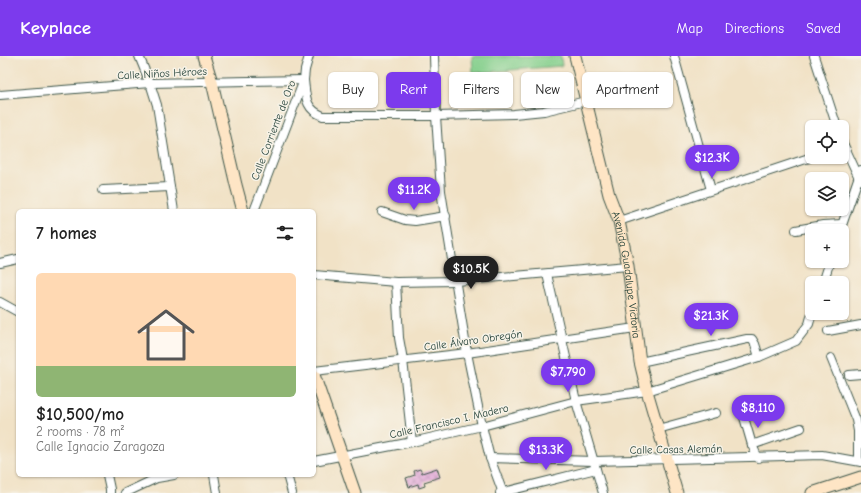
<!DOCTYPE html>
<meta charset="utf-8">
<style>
:root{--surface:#fff;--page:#f6f6f6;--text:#222;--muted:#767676;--line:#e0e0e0;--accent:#7c3aed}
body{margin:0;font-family:"Comic Neue",sans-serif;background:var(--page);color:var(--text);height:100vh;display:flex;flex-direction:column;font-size:15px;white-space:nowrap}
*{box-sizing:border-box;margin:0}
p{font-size:13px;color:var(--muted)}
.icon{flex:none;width:22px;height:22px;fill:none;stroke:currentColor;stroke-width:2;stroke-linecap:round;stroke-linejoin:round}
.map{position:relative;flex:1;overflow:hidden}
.drawer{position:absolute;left:16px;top:153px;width:300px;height:268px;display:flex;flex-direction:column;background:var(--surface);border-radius:6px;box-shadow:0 1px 3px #0004}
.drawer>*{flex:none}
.top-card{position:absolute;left:328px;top:16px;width:380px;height:36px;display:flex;gap:8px}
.buttons{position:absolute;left:805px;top:64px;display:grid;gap:8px}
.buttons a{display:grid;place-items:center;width:44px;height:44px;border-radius:6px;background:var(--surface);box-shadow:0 1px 3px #0004;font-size:20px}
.price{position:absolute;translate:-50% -34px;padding:0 9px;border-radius:14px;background:var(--accent);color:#fff;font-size:13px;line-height:26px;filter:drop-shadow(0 1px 2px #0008)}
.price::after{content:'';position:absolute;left:50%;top:24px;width:12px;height:9px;margin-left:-6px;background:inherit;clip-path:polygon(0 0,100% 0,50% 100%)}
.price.selected{background:#222;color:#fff}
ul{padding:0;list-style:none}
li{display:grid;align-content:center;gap:8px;height:212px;padding:0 20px}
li+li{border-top:1px solid var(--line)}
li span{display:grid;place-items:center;height:124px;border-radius:6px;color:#555}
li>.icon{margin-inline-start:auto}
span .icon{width:72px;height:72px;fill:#fffc;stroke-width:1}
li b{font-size:17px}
h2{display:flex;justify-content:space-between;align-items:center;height:48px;padding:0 20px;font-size:17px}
.tag{padding:0 14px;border-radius:6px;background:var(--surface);box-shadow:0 1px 3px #0004;font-size:14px;line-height:36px}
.tag.selected{background:var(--accent);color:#fff}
header{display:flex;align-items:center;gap:24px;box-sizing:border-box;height:56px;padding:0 20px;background:var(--accent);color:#fff}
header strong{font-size:19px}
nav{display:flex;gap:22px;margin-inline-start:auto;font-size:14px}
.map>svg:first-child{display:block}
</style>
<header>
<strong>Keyplace</strong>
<nav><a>Map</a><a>Directions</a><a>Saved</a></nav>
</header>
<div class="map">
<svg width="861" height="437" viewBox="0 0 861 437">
<defs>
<pattern id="building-cross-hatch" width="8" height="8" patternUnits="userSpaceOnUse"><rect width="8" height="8" fill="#e3aad9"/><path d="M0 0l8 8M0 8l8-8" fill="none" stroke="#b78cb1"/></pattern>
</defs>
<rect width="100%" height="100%" fill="#f7f3e8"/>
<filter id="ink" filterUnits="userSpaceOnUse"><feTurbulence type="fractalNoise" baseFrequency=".025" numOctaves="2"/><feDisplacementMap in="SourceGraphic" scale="8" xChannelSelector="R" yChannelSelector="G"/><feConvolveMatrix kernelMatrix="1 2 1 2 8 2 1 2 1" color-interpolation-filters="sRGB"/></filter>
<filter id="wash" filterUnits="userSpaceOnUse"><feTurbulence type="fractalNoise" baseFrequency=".012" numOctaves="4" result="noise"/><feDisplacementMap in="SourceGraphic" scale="16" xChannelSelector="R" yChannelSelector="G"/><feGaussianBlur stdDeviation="0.9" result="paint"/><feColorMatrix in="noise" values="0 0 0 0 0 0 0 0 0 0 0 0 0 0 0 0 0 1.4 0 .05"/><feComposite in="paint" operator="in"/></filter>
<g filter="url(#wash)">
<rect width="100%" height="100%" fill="#f1e2c6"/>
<path fill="#84cf8c" stroke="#528660" d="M472,0H561L562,10L473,17Z"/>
<g id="blocks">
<path fill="url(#building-cross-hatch)" d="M437,412L440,421L424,426L425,430L419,432L418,428L409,431L406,422L415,419L414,415L420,413L422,417Z"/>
</g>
</g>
<g filter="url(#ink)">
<use href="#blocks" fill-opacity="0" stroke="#3e564a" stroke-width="1"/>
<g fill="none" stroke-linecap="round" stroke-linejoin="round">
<defs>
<g id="street">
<path d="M139,0L150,27L157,49L174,155"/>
<path d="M434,0L436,60L441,135L467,297L482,370L490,402L503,437"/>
<path d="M674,0L711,134"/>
<path d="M814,0L837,71"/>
<path d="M0,39L150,27L304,24C306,41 305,53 323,60H436L514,58L544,55L586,45"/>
<path d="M842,85L860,124"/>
<path d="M103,134L170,131"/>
<path d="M254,155L304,24L305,14L309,0"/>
<path d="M382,156L405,164L415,165L446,160"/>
<path d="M619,165L812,101"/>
<path d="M796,174L823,169L842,168"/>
<path d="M840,175L861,114"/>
<path d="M0,207L18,203"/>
<path d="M547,218L576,345L603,437"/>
<path d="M314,219L396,226L456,225L628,210"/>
<path d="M396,226L399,282L403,304L412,386"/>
<path d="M823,227L830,205"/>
<path d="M0,246L18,256"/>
<path d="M828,275L861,269"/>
<path d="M831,302L856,364L858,375V405"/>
<path d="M640,306L747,283H752L755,288L759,301"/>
<path d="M314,315L467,297L635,272"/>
<path d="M849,319L861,318"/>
<path d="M741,351L752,389L758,402"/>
<path d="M658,373L716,357"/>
<path d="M752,389L801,372"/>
<path d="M490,402L594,405L822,399L861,406"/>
<path d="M314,405L412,386L482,370L576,345L647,335L759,301L796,285L809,268L812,257"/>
<path d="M107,419L110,433V437"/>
<path d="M214,419L217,437"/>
<path d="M287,419L292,437"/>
<path d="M125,437L157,422L174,419"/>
<path d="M500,437L596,413"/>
</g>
<g id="secondary">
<path d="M204,0L212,26L236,129L243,155"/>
<path id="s1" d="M575,0L609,139L619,165L628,210L640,306L647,335L677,437"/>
<path d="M314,319L355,437"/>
<path d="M812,437L861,421"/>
</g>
</defs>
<use href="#street" stroke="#3e564a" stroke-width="10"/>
<use href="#secondary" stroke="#3e564a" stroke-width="13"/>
<use href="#street" stroke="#fff" stroke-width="8"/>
<use href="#secondary" stroke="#fee5c5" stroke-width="11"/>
</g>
</g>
<g text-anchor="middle" stroke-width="3" stroke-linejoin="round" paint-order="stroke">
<g font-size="11" fill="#1f3d34" stroke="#f7f3e8">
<text transform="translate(162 17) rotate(-3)" y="4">Calle Niños Héroes</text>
<text transform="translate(273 74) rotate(-69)" y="4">Calle Corriente de Oro</text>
<text dy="4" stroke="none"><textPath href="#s1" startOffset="225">Avenida Guadalupe Victoria</textPath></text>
<text transform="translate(473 284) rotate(-8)" y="4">Calle Álvaro Obregón</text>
<text transform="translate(449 365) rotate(-13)" y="4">Calle Francisco I. Madero</text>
<text transform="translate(676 393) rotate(-1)" y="4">Calle Casas Alemán</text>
</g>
</g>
</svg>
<div class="buttons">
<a><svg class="icon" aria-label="locate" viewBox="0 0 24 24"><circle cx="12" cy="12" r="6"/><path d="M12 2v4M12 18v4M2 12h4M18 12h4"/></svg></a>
<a><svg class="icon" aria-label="layers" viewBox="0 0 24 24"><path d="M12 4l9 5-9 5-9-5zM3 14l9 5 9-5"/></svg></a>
<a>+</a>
<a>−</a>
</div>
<b class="price" style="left:712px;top:123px">$12.3K</b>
<b class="price" style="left:414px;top:155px">$11.2K</b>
<b class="price selected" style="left:471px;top:234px">$10.5K</b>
<b class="price" style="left:711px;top:281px">$21.3K</b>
<b class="price" style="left:568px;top:337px">$7,790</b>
<b class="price" style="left:758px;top:373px">$8,110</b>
<b class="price" style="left:546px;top:415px">$13.3K</b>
<div class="top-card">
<a class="tag">Buy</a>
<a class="tag selected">Rent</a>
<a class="tag">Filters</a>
<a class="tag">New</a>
<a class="tag">Apartment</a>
</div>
<section class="drawer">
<h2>7 homes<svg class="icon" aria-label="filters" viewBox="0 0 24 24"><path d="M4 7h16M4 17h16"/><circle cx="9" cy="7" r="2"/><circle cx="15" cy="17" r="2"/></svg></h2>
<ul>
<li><span style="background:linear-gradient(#ffd9b3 75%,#8fb573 0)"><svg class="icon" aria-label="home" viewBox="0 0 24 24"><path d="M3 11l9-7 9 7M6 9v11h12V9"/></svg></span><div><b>$10,500/mo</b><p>2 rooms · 78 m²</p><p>Calle Ignacio Zaragoza</p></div></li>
</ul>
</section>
</div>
